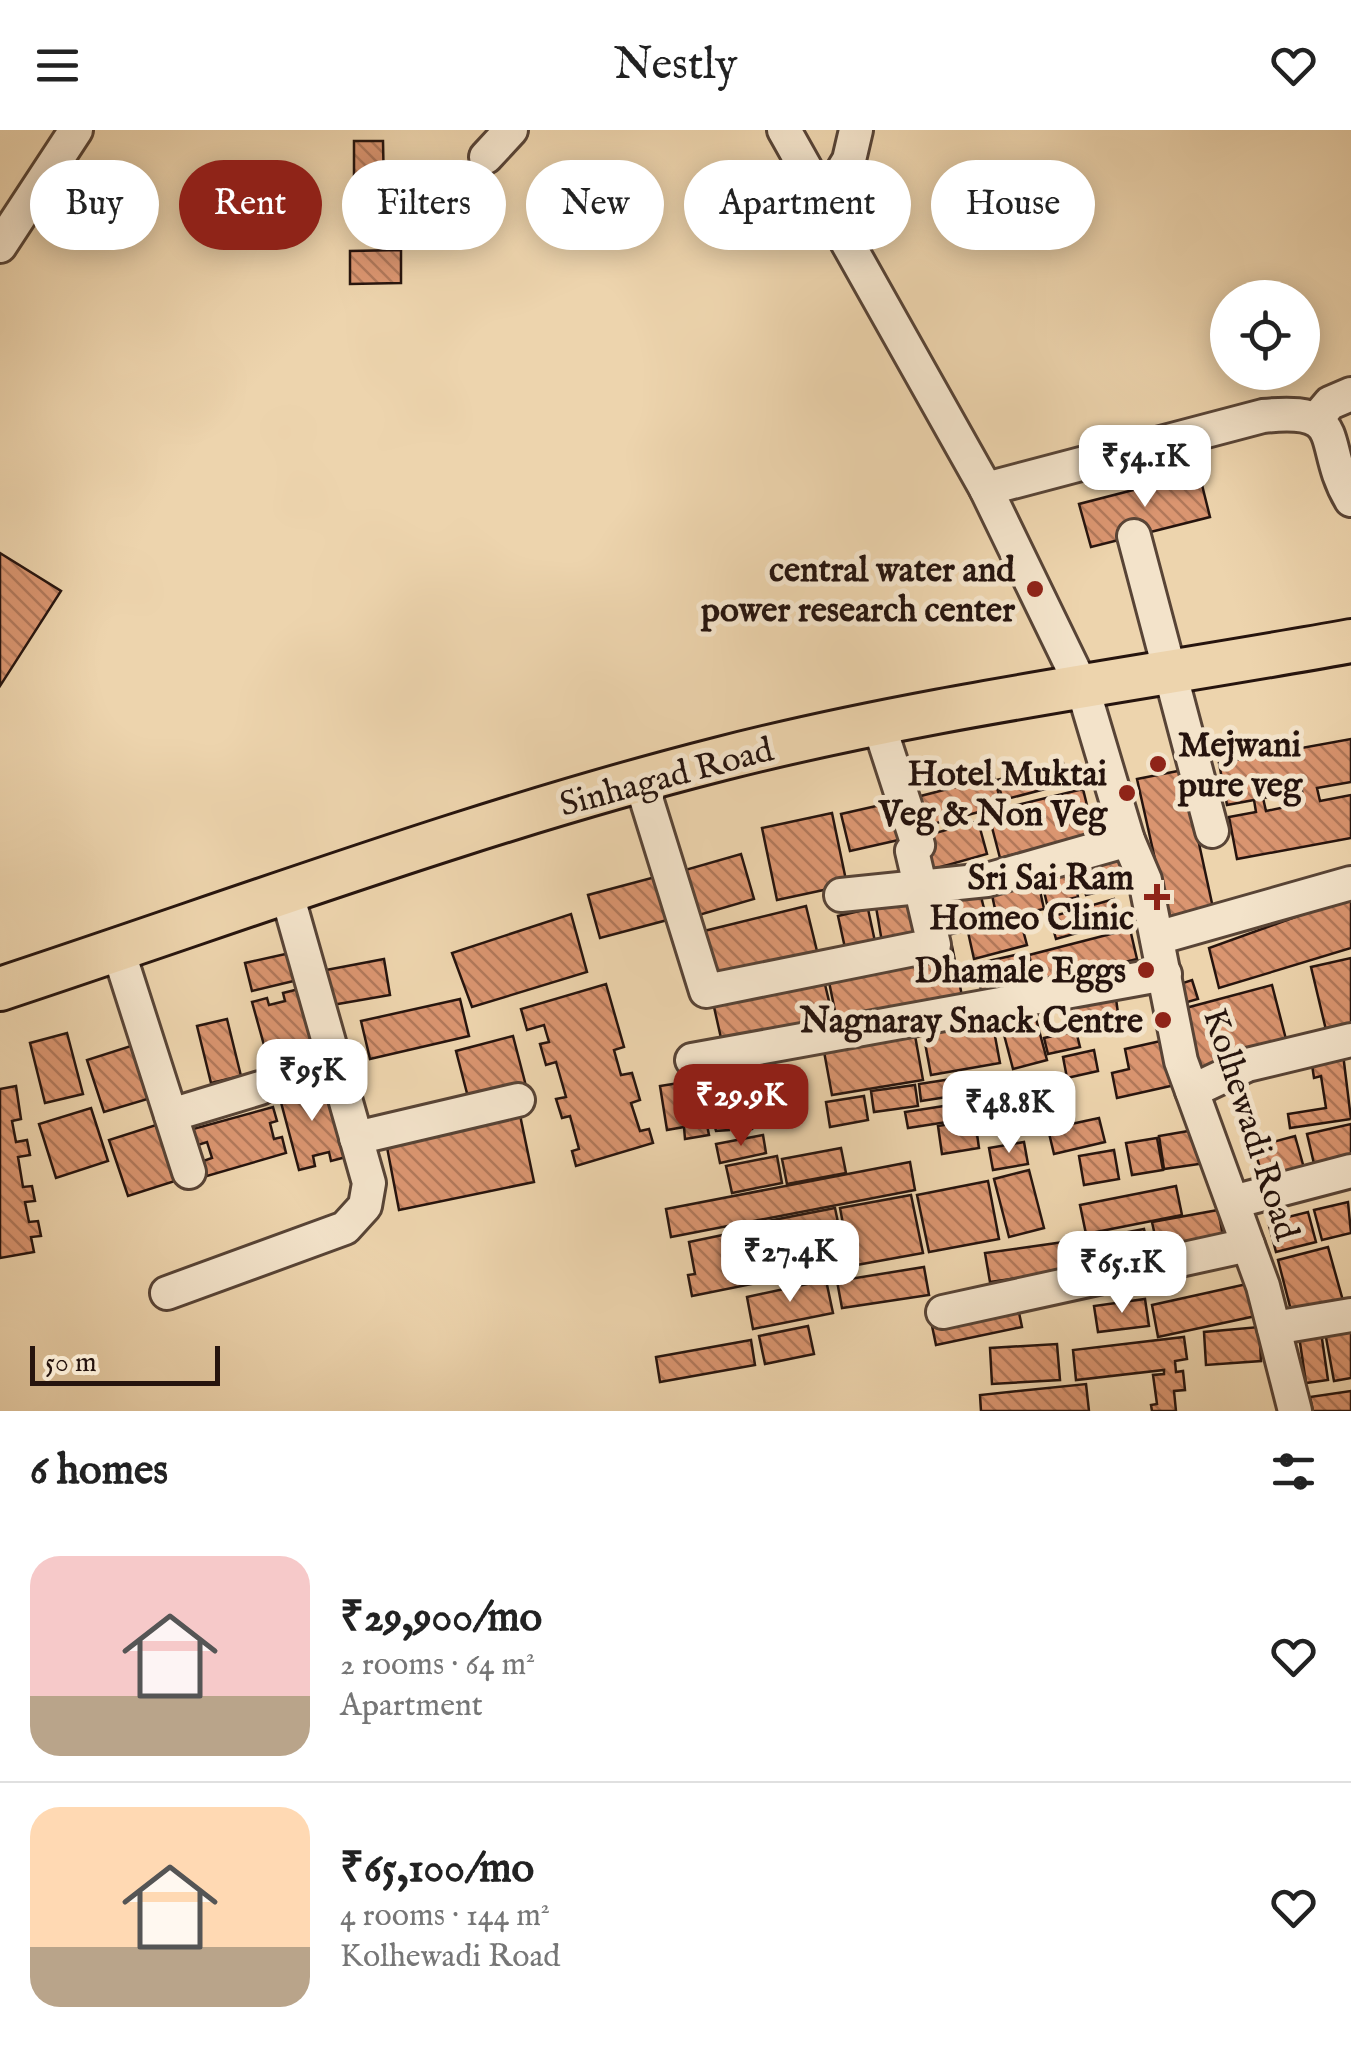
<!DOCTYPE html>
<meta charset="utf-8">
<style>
:root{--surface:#fff;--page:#f6f6f6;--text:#222;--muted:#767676;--line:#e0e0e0;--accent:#8f2418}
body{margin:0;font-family:"IM FELL English",serif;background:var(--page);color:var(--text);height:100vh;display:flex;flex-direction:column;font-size:38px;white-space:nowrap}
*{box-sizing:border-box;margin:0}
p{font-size:32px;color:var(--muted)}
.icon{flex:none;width:55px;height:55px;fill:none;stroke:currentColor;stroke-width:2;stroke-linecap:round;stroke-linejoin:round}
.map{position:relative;height:1281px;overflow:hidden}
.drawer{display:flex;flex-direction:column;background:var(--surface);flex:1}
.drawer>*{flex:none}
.guide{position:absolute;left:30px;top:30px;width:1292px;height:90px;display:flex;gap:20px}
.controls{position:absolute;left:1210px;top:150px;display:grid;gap:20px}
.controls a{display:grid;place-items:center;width:110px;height:110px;border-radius:50%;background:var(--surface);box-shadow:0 5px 25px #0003;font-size:50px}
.scale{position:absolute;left:30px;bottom:25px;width:190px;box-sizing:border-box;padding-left:10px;border:5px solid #26140e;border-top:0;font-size:28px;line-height:35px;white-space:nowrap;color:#26140e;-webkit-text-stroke:8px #f3e3ca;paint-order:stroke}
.price{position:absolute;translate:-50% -85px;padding:0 22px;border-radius:20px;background:#fff;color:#222;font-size:32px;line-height:65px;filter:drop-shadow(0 2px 5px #0008)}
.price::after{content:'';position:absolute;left:50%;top:60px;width:30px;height:22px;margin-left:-15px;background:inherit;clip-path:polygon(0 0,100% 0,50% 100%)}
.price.current{background:var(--accent);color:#fff}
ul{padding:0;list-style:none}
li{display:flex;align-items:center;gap:30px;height:250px;padding:0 30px}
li+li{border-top:2px solid var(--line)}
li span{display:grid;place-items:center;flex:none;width:280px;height:200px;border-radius:30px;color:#555}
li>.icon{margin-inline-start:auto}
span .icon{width:120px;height:120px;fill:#fffc;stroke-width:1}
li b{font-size:42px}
h2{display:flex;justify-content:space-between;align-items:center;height:120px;padding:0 30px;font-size:42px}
.chip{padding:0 35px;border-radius:45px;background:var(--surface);box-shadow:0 5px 25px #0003;font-size:35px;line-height:90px}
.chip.current{background:var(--accent);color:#fff}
header{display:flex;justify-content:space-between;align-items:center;height:130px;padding:0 30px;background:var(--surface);font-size:45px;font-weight:600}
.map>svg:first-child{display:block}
</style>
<header><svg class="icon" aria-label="menu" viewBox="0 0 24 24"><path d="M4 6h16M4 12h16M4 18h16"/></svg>Nestly<svg class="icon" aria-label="heart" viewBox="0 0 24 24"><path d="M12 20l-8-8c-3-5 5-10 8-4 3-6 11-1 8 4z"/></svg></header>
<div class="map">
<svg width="1351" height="1281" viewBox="0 0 1351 1281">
<defs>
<pattern id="building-back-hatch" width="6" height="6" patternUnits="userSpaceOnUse" patternTransform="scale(2.5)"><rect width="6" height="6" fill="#da9570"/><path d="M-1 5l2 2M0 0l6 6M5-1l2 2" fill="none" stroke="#b1785a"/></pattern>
</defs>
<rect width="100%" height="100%" fill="#edd4ad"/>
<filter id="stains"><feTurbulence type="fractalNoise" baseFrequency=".002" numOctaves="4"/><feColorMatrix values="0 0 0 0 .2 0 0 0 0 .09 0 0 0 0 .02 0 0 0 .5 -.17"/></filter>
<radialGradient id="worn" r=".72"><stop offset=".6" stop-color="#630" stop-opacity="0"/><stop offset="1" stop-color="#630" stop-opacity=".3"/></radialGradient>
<g fill="url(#building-back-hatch)" stroke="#26140e" stroke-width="2.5" fill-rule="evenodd">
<path d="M354,11H383L384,62L414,61L415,83L354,84Z"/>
<path d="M401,120V153L350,154V121Z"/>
<path d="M1199,343L1210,387L1091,417L1079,374Z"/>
<path d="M0,423L61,461L0,556Z"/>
<path d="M1351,609V652L1317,658L1320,671L1351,665V708L1237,729L1229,687L1256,682L1254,670L1227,675L1219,633ZM1302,661L1304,673L1266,681L1263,668Z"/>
<path d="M1063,633L1068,653L1003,670L997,650Z"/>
<path d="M1183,640L1213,778L1169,792L1137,649Z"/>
<path d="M994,647L1002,676L921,697L913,668Z"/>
<path d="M1083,659L1094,704L1000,728L988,682Z"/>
<path d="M894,672L903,709L850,721L841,684Z"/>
<path d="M832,683L847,755L777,770L762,698Z"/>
<path d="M978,691L987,724L930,740L921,707Z"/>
<path d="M1123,715L1132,754L1086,765L1076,727Z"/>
<path d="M741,724L754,769L692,787L678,742Z"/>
<path d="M1072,737L1078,767L1047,774L1040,744Z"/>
<path d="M659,746L671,789L600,808L588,765Z"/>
<path d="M1037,747L1044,779L997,788L990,756Z"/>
<path d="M978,754L988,795L940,807L931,764Z"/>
<path d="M915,764L923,811L883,818L875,771Z"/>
<path d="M1351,767V818L1219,858L1209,818Z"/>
<path d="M1114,769L1120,791L1056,809L1050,787Z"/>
<path d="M806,776L817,821L711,847L700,802Z"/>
<path d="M868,779L877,821L847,827L838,786Z"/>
<path d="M571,784L587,842L472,877L452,823Z"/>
<path d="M1020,789L1027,815L974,829L968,802Z"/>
<path d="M1130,799L1137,829L1037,855L1029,825Z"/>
<path d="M952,816L962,866L837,891L827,842Z"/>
<path d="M299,821L306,848L252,861L245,833Z"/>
<path d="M1015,825L1021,851L981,860L975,834Z"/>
<path d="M1351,828V895L1326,900L1311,837Z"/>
<path d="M384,829L390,865L332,875L326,840Z"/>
<path d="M822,842L834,892L723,917L712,868Z"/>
<path d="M1192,850L1198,869L1184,873L1180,854Z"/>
<path d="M606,854L624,917L614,920L621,945L632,943L640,970L631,973L640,1001L649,999L653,1013L576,1036L572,1021L579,1019L570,986L562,988L556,969L566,967L556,932L546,935L540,914L549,912L544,895L527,900L521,879Z"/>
<path d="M1272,855L1288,917L1198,940L1182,879Z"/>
<path d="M299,859L321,938L306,942L303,932L287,937L290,947L274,951L252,872L267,868L269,875L285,871L283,863Z"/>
<path d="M1115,862L1118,883L1069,890L1066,869Z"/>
<path d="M460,869L469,906L370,929L361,891Z"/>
<path d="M227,889L241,946L211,953L197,896Z"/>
<path d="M1036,889L1047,930L1013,939L1002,897Z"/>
<path d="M992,890L1000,933L931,945L923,902Z"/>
<path d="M914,900L923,950L832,965L823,916Z"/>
<path d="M1076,901L1080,917L1048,924L1044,908Z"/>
<path d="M67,903L83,964L45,973L30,913Z"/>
<path d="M513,906L526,956L469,971L456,921Z"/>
<path d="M1174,908L1184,953L1117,968L1112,943L1129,939L1125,919Z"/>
<path d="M134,915L151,968L104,982L87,930Z"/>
<path d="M1094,920L1098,941L1067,948L1063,927Z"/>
<path d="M1343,924L1351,989L1290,998L1288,984L1326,978L1321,946L1314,948L1311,928Z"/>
<path d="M761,946L767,983L750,985L752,999L740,1001L738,990L728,992L729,1000L716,1001L714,994L707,995L709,1005L685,1009L684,997L667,1000L660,956L679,953V959H687L689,968L696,967L694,954L716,951L718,964L736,961L734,950Z"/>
<path d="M324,948L346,1027L331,1031L329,1022L313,1026L315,1036L299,1040L278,961L292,957L294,964L310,960L308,953Z"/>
<path d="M958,948L960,965L921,971L919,954Z"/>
<path d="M915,955L918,976L874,982L871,961Z"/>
<path d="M16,956L21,989L12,991L16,1012L27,1010L30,1025L18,1027L23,1057L32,1056L35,1071L25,1072L29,1092L38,1091L41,1106L31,1107L34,1122L0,1128V959Z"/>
<path d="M864,966L868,990L830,997L826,972Z"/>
<path d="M957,974L960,990L908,998L905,982Z"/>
<path d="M273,977L277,991L270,993L274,1009L282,1007L286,1023L207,1046L203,1031L212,1028L207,1012L198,1015L193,999Z"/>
<path d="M91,978L108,1031L56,1048L39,994Z"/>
<path d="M520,985L534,1052L399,1080L386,1012Z"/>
<path d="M1099,988L1105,1012L1054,1024L1048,999Z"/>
<path d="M975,990L979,1018L942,1024L938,996Z"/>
<path d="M1351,994V1030L1315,1038L1307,1004Z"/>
<path d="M156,995L175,1051L128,1066L109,1010Z"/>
<path d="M1200,999L1206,1033L1164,1039L1159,1006Z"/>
<path d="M763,1005L766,1023L720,1033L716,1014Z"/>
<path d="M1295,1006L1304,1038L1263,1049L1254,1017Z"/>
<path d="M1157,1008L1163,1040L1132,1045L1126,1013Z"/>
<path d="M1024,1012L1028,1034L993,1040L989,1018Z"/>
<path d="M841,1018L846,1043L787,1054L782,1029Z"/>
<path d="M1114,1020L1119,1049L1084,1055L1079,1026Z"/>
<path d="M777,1026L782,1053L732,1063L726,1036Z"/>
<path d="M910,1032L915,1060L671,1107L666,1079Z"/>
<path d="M1029,1040L1044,1098L1009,1107L994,1049Z"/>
<path d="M988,1051L999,1109L929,1122L917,1065Z"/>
<path d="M1176,1056L1182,1085L1086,1104L1080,1075Z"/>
<path d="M911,1065L923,1123L851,1136L840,1078Z"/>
<path d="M1348,1072L1351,1103L1322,1110L1314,1080Z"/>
<path d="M835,1078L847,1136L780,1150L768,1091Z"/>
<path d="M1218,1080L1224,1111L1159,1124L1152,1092Z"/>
<path d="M1308,1082L1316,1112L1276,1122L1268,1092Z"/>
<path d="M761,1097L772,1150L692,1166L688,1145L695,1144L689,1112Z"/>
<path d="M1144,1099L1150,1126L1097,1136L1092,1109Z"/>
<path d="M1071,1111L1075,1140L990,1152L985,1123Z"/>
<path d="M1328,1117L1345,1178L1294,1192L1278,1130Z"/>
<path d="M924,1137L929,1165L842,1178L837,1151Z"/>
<path d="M826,1150L833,1183L753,1199L747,1167Z"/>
<path d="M1256,1152L1265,1184L1158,1207L1152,1175Z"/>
<path d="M1145,1169L1149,1196L1098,1202L1094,1176Z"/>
<path d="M1017,1173L1022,1197L936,1215L931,1191Z"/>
<path d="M1351,1186V1248L1334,1251L1323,1191Z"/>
<path d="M1320,1195L1328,1250L1306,1253L1298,1199Z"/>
<path d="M808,1196L814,1224L765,1234L759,1206Z"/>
<path d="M1259,1197L1261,1231L1206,1235L1204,1202Z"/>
<path d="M1184,1207L1187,1229L1175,1231L1176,1242L1183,1241L1185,1260L1174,1261L1176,1281H1152L1151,1275L1157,1274L1153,1245L1164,1244V1240L1076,1250L1073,1220Z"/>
<path d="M751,1210L755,1235L660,1252L656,1227Z"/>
<path d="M1057,1214L1060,1250L992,1254L990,1218Z"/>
<path d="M1086,1254L1089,1281H981L980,1265Z"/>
<path d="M1351,1261V1281H1313L1310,1267Z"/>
</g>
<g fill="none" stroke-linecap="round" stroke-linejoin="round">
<defs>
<g id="minor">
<path d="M784,0L986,359L1083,559L1128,710L1145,750L1181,931L1263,1156L1295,1281"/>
<path d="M486,27L511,0"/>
<path d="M824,72L849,30L856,0"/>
<path d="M0,116L76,0"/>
<path d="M1319,286L1330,273L1351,264"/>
<path d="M986,359L1263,286C1351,277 1317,313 1351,370"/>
<path d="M1134,406L1212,701"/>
<path d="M641,652L706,861L934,815L912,721L918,715L879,595"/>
<path d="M841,765L987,750L1128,710"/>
<path d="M1157,808L1351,753"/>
<path d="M118,820L189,1042"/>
<path d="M692,930L1165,844"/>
<path d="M1192,961L1247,935L1351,910"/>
<path d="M171,985L260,958"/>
<path d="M356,1008L518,970"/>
<path d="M1233,1072L1351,1041"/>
<path d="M167,1163L345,1098L365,1076L369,1053L287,764"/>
<path d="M943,1182L1248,1115"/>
<path d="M1274,1198L1351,1185"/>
</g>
<path id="major" d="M0,859C239,780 476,691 720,629C927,576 1141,549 1351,511"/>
</defs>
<use href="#minor" stroke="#584436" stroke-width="38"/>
<use href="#major" stroke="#26140e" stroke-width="48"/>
<use href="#minor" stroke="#f3e3ca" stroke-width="32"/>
<use href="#major" stroke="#edd4ad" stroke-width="42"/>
</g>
<g fill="#8f2418" stroke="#f3e3ca" stroke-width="4">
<circle cx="1035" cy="459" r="10"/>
<circle cx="1158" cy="634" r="10"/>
<circle cx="1127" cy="663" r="10"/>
<path d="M1152 752h10v10h10v10h-10v10h-10v-10h-10v-10h10z"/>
<circle cx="1146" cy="840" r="10"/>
<circle cx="1163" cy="890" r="10"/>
</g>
<g text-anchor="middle" stroke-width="10" stroke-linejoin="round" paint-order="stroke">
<g font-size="35" font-weight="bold" fill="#26140e" stroke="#f3e3ca" text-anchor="end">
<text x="1015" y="451">central water and<tspan x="1015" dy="40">power research center</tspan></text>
<text x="1178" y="626" text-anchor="start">Mejwani<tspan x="1178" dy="40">pure veg</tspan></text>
<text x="1107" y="655">Hotel Muktai<tspan x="1107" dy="40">Veg &amp; Non Veg</tspan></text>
<text x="1134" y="759">Sri Sai Ram<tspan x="1134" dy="40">Homeo Clinic</tspan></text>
<text x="1126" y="852">Dhamale Eggs</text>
<text x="1143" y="902">Nagnaray Snack Centre</text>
</g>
<g font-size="35" fill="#26140e" stroke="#f3e3ca">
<text transform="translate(666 646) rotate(-15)" y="12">Sinhagad Road</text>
<text transform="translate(1252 994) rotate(72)" y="12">Kolhewadi Road</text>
</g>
</g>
<rect width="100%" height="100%" filter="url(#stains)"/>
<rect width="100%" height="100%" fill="url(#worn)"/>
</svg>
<div class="controls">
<a><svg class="icon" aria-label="locate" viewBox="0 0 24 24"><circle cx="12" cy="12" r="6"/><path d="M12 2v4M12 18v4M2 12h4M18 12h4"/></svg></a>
</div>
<div class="scale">50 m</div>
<b class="price" style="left:1145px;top:380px">₹54.1K</b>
<b class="price" style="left:312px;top:994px">₹95K</b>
<b class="price current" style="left:741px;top:1019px">₹29.9K</b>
<b class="price" style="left:1009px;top:1026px">₹48.8K</b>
<b class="price" style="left:790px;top:1175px">₹27.4K</b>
<b class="price" style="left:1122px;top:1186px">₹65.1K</b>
<div class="guide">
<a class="chip">Buy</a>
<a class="chip current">Rent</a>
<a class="chip">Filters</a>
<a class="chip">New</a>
<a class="chip">Apartment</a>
<a class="chip">House</a>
</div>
</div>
<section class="drawer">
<h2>6 homes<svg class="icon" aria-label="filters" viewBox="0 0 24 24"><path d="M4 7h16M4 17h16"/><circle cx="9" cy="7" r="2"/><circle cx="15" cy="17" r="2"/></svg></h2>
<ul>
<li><span style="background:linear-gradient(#f6c9c9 70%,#b9a48a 0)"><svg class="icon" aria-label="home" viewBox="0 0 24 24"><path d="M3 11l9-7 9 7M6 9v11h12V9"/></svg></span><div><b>₹29,900/mo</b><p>2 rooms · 64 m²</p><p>Apartment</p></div><svg class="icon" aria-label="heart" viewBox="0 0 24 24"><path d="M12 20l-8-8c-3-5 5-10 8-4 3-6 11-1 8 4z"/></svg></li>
<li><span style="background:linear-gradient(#ffd9b3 70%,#b9a48a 0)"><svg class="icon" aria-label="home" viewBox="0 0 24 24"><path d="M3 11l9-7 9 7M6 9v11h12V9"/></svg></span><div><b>₹65,100/mo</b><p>4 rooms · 144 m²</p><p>Kolhewadi Road</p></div><svg class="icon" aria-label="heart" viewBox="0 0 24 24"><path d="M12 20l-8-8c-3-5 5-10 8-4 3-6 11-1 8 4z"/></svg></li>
</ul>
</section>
